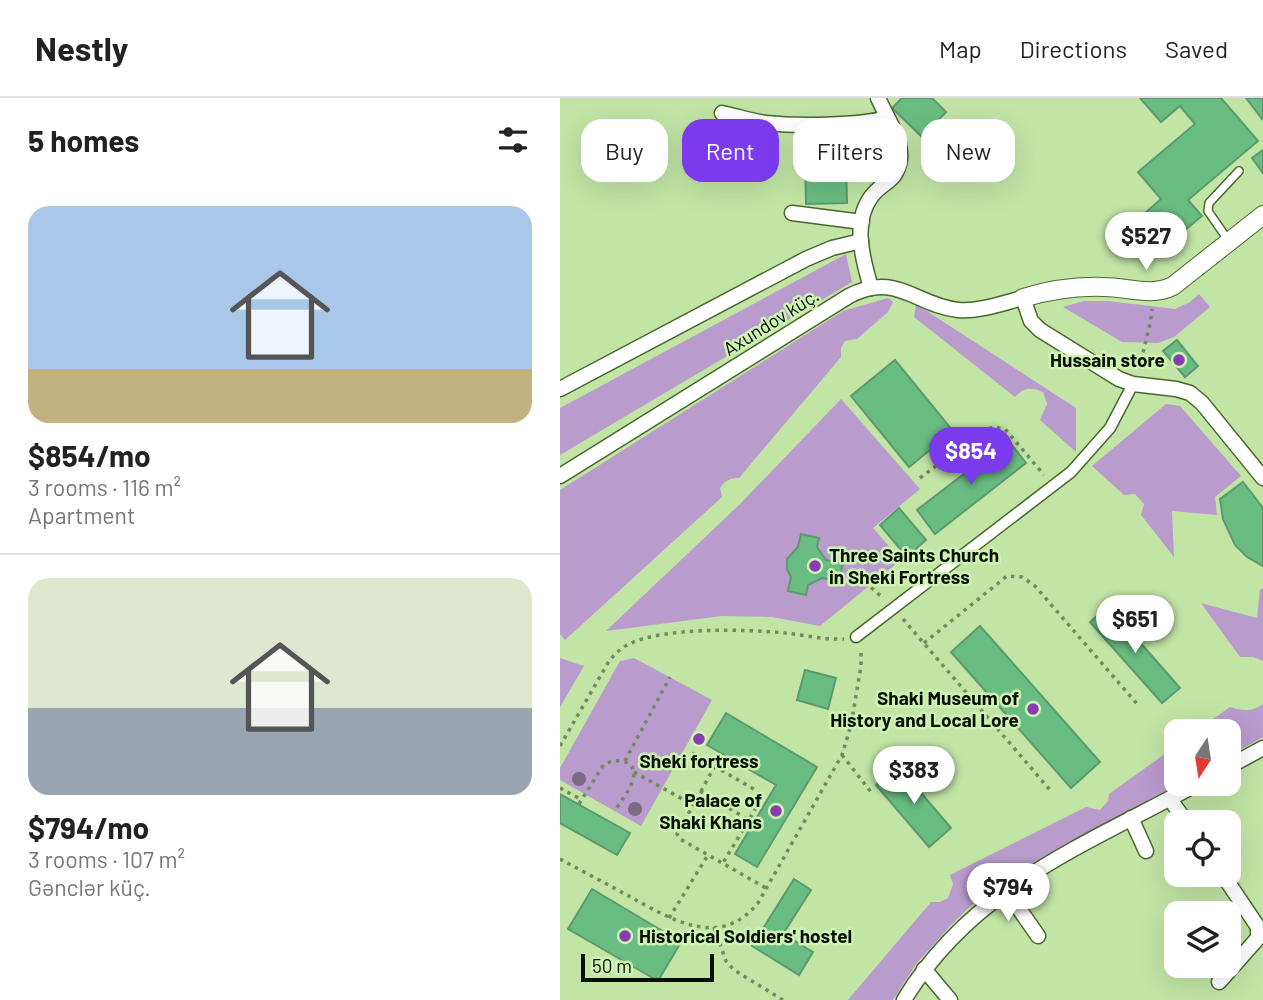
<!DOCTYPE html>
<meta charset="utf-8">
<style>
:root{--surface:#fff;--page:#f2f2f2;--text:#222;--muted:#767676;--line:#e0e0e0;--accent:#7c3aed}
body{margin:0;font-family:Barlow,sans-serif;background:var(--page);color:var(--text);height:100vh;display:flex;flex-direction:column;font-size:26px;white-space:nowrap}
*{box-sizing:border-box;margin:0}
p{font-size:23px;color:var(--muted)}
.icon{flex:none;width:38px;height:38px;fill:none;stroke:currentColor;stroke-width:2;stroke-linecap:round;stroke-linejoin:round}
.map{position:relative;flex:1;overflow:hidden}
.sheet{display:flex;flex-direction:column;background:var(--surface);width:560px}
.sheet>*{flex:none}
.hud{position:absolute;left:21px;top:21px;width:576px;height:63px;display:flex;gap:14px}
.needle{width:46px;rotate:192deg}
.controls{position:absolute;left:604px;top:621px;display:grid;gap:14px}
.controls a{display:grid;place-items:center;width:77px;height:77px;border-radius:14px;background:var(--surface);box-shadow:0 7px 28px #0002;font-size:35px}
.scale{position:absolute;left:21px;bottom:18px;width:133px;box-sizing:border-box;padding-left:7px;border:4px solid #050f00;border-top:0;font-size:19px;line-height:24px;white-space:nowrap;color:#050f00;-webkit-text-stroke:5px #cff3b3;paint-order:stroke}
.price{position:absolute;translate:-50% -60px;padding:0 16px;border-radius:24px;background:#fff;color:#222;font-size:23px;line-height:46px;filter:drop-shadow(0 2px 4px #0008)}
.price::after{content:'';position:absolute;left:50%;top:42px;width:21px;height:16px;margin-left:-10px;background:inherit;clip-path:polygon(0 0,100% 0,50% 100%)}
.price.current{background:var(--accent);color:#fff}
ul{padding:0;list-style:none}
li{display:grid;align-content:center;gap:14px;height:371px;padding:0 28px}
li+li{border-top:2px solid var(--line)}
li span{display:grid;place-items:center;height:217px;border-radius:21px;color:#555}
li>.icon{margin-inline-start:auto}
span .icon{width:126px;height:126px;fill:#fffc;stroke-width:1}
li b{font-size:30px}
h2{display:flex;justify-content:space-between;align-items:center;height:84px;padding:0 28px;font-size:30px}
.tag{padding:0 24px;border-radius:21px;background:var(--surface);box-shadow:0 7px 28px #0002;font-size:24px;line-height:63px}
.tag.current{background:var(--accent);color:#fff}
header{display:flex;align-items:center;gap:42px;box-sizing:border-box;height:98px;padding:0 35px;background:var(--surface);border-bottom:2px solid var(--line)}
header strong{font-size:33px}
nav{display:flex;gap:38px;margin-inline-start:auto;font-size:24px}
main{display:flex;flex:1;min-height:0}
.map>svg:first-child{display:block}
</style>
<header>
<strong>Nestly</strong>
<nav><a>Map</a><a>Directions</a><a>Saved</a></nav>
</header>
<main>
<section class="sheet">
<h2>5 homes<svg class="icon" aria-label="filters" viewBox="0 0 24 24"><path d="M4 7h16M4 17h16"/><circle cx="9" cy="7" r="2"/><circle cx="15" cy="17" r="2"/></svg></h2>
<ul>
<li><span style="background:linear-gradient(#a9c7e8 75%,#c2b280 0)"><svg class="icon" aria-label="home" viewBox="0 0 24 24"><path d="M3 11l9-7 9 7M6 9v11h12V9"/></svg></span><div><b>$854/mo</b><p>3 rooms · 116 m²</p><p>Apartment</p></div></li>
<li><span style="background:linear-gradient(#dfe7d0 60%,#9aa5b1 0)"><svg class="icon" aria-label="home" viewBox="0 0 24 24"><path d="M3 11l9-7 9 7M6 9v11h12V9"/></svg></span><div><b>$794/mo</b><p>3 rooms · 107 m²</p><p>Gənclər küç.</p></div></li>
</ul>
</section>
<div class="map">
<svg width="703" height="902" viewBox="0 0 703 902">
<rect width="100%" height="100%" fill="#c2e5a6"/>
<g fill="#b99bcd">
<path d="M286,156L292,184L0,357V310Z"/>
<path d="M639,196L650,209L614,239L598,245L562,244L503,209L524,203H548L615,211L630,204Z"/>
<path d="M328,200L333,204L328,214L297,241L285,243L281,250V259L179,380C170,380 166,382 160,390L162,399L5,542L0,536V392L283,213Z"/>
<path d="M356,206L516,310V354L480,322L487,306L483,294C471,289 464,289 455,299L354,219Z"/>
<path d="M281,301L360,391L313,430L341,462L260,528L212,519L162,518L46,533L180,406Z"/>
<path d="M606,306L620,308L681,378L655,399L657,417L612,413L614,459L581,417L584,406L575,396L564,397L532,368Z"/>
<path d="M703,490V563L693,559H680L641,505L697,520L700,492Z"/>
<path d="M0,560L24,568L0,609Z"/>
<path d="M74,560L152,602L81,728L0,682V670L60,563Z"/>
<path d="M703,606V639L669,658L668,634L636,633L670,609C681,613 693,614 703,606Z"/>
<path d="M616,648V686H618L433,787L391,827L356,866L333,902H288L371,804H380L388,800L393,786L390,777L526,709L540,712L548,703L549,696Z"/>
</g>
<g fill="#6abd82" stroke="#5c996d" stroke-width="2">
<path d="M342,0H372L386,14L362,39L332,10Z"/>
<path d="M580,0H661L698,43L628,102L642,118L608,146L595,130L578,144L567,131L601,101L578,74L635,26L620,8L601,24Z"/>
<path d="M686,0H703V20L702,21Z"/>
<path d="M703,52V75L692,60Z"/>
<path d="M286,60L287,105L246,106L245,61Z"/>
<path d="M617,242L638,268L625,279L603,253Z"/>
<path d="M335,262L393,333L349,369L291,298Z"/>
<path d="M448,342L466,365L375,436L357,412Z"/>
<path d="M683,384L703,410V468L687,459L675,447L663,421L660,401Z"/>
<path d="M339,410L366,442L347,459L320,427Z"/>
<path d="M241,436L259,440L257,449L266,462L283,465L279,483L262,480L248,487L246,497L228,493L231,479L227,471V461L238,449Z"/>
<path d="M548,508L620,590L602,605L530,524Z"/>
<path d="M420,528L540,664L511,690L391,554Z"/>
<path d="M245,572L276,580L268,611L237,602Z"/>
<path d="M166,615L257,669L197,769L175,756L216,687L147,647Z"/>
<path d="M338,668L391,730L369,749L316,687Z"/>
<path d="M0,696L70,735L57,757L0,725Z"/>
<path d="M234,781L251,792L223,836L253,854L239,877L192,848Z"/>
<path d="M32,791L121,844L98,883L8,831Z"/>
</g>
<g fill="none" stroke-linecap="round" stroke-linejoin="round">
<defs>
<path id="service" d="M668,142L648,113L649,105L679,73"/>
<path id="pedestrian" d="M296,539L511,374L550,330L573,286"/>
<g id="minor">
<path d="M162,15C177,18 191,23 206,25C235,28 299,28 327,20"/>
<path d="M232,115L302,124"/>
<path d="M311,190C303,162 292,125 311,99C322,83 337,85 340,61C342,41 326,18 318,0"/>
<path d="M0,291L246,161L272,150L301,143"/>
<path d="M0,378L289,198C336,173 355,207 398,212C419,214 443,205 463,200L471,223L480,232L559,281L573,286L616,291L630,295L642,305L703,380"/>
<path d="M668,669L703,650"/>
<path d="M610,701L626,724"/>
<path d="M571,720L586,753"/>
<path d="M446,792L478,838"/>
<path d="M364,871L390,902"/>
<path d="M659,884L698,840V829L663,777"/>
<path d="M344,902C412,789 527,746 637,686"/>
</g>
<path id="tertiary" d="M463,200C489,192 517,188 544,189C568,189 591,199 613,188L703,117"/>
</defs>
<use href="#service" stroke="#49672d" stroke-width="10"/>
<use href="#pedestrian" stroke="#49672d" stroke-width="13"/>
<use href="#minor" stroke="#49672d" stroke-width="17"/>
<use href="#tertiary" stroke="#49672d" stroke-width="20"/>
<g stroke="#718a5f" stroke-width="3.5" stroke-dasharray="3.5 5" stroke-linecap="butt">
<path d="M579,271L590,226L592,211"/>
<path d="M360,380L424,332L434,329L445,331L484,377"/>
<path d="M280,477L306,485L323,500"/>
<path d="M343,521L490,692"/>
<path d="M364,545L447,478L462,479L475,488L578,607"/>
<path d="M0,648L49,563C55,556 61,550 69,546C104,529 186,531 225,535C244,537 264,542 284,541"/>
<path d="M132,655L197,693L200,699L199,705L163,765"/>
<path d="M282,657L311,694"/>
<path d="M65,663L110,579"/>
<path d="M155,668L117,736L120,741L206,790"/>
<path d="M74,674L133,707"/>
<path d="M0,690L22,702"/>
<path d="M140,693L189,722"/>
<path d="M19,706L44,666C59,659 80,663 72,684C69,694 60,704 55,713"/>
<path d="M0,761C22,773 45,785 67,797C109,820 159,853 198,805L282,657L291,627L301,568V550"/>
<path d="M109,820L148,757"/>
<path d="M154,829L166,863L174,872L223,902"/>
</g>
<use href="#service" stroke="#fff" stroke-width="7"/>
<use href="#pedestrian" stroke="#fff" stroke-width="10"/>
<use href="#minor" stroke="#fff" stroke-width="14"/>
<use href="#tertiary" stroke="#fff" stroke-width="18"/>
</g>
<g fill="#7e6a82">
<circle cx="19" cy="681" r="7"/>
<circle cx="75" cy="711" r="7"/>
</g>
<g fill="#873daf" stroke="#cff3b3" stroke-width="2.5">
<circle cx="619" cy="262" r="7"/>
<circle cx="255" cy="468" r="7"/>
<circle cx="473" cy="611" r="7"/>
<circle cx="139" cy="641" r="7"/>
<circle cx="216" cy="713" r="7"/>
<circle cx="65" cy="838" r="7"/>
</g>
<g text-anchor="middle" stroke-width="5" stroke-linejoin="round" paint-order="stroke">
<g font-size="19" fill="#050f00" stroke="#cff3b3">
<text transform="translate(211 224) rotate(-32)" y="7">Axundov küç.</text>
</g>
<g font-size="19" font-weight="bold" fill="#050f00" stroke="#cff3b3" text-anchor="end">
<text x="605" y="269">Hussain store</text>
<text x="269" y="464" text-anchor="start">Three Saints Church<tspan x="269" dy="22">in Sheki Fortress</tspan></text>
<text x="459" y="607">Shaki Museum of<tspan x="459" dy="22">History and Local Lore</tspan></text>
<text x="139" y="670" text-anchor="middle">Sheki fortress</text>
<text x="202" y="709">Palace of<tspan x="202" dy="22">Shaki Khans</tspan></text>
<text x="79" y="845" text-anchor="start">Historical Soldiers' hostel</text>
</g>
</g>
</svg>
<div class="controls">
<a><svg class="needle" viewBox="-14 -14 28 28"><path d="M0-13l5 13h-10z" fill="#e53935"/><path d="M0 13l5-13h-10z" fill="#767676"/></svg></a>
<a><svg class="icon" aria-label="locate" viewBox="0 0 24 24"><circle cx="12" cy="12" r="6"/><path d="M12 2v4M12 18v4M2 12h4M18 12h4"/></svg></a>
<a><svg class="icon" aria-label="layers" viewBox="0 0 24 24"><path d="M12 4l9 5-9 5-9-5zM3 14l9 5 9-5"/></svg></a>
</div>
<div class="scale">50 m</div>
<b class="price" style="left:586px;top:174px">$527</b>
<b class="price current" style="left:411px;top:389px">$854</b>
<b class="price" style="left:575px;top:557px">$651</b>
<b class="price" style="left:354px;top:708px">$383</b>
<b class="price" style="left:448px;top:825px">$794</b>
<div class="hud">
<a class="tag">Buy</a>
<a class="tag current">Rent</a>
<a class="tag">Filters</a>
<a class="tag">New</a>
</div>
</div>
</main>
